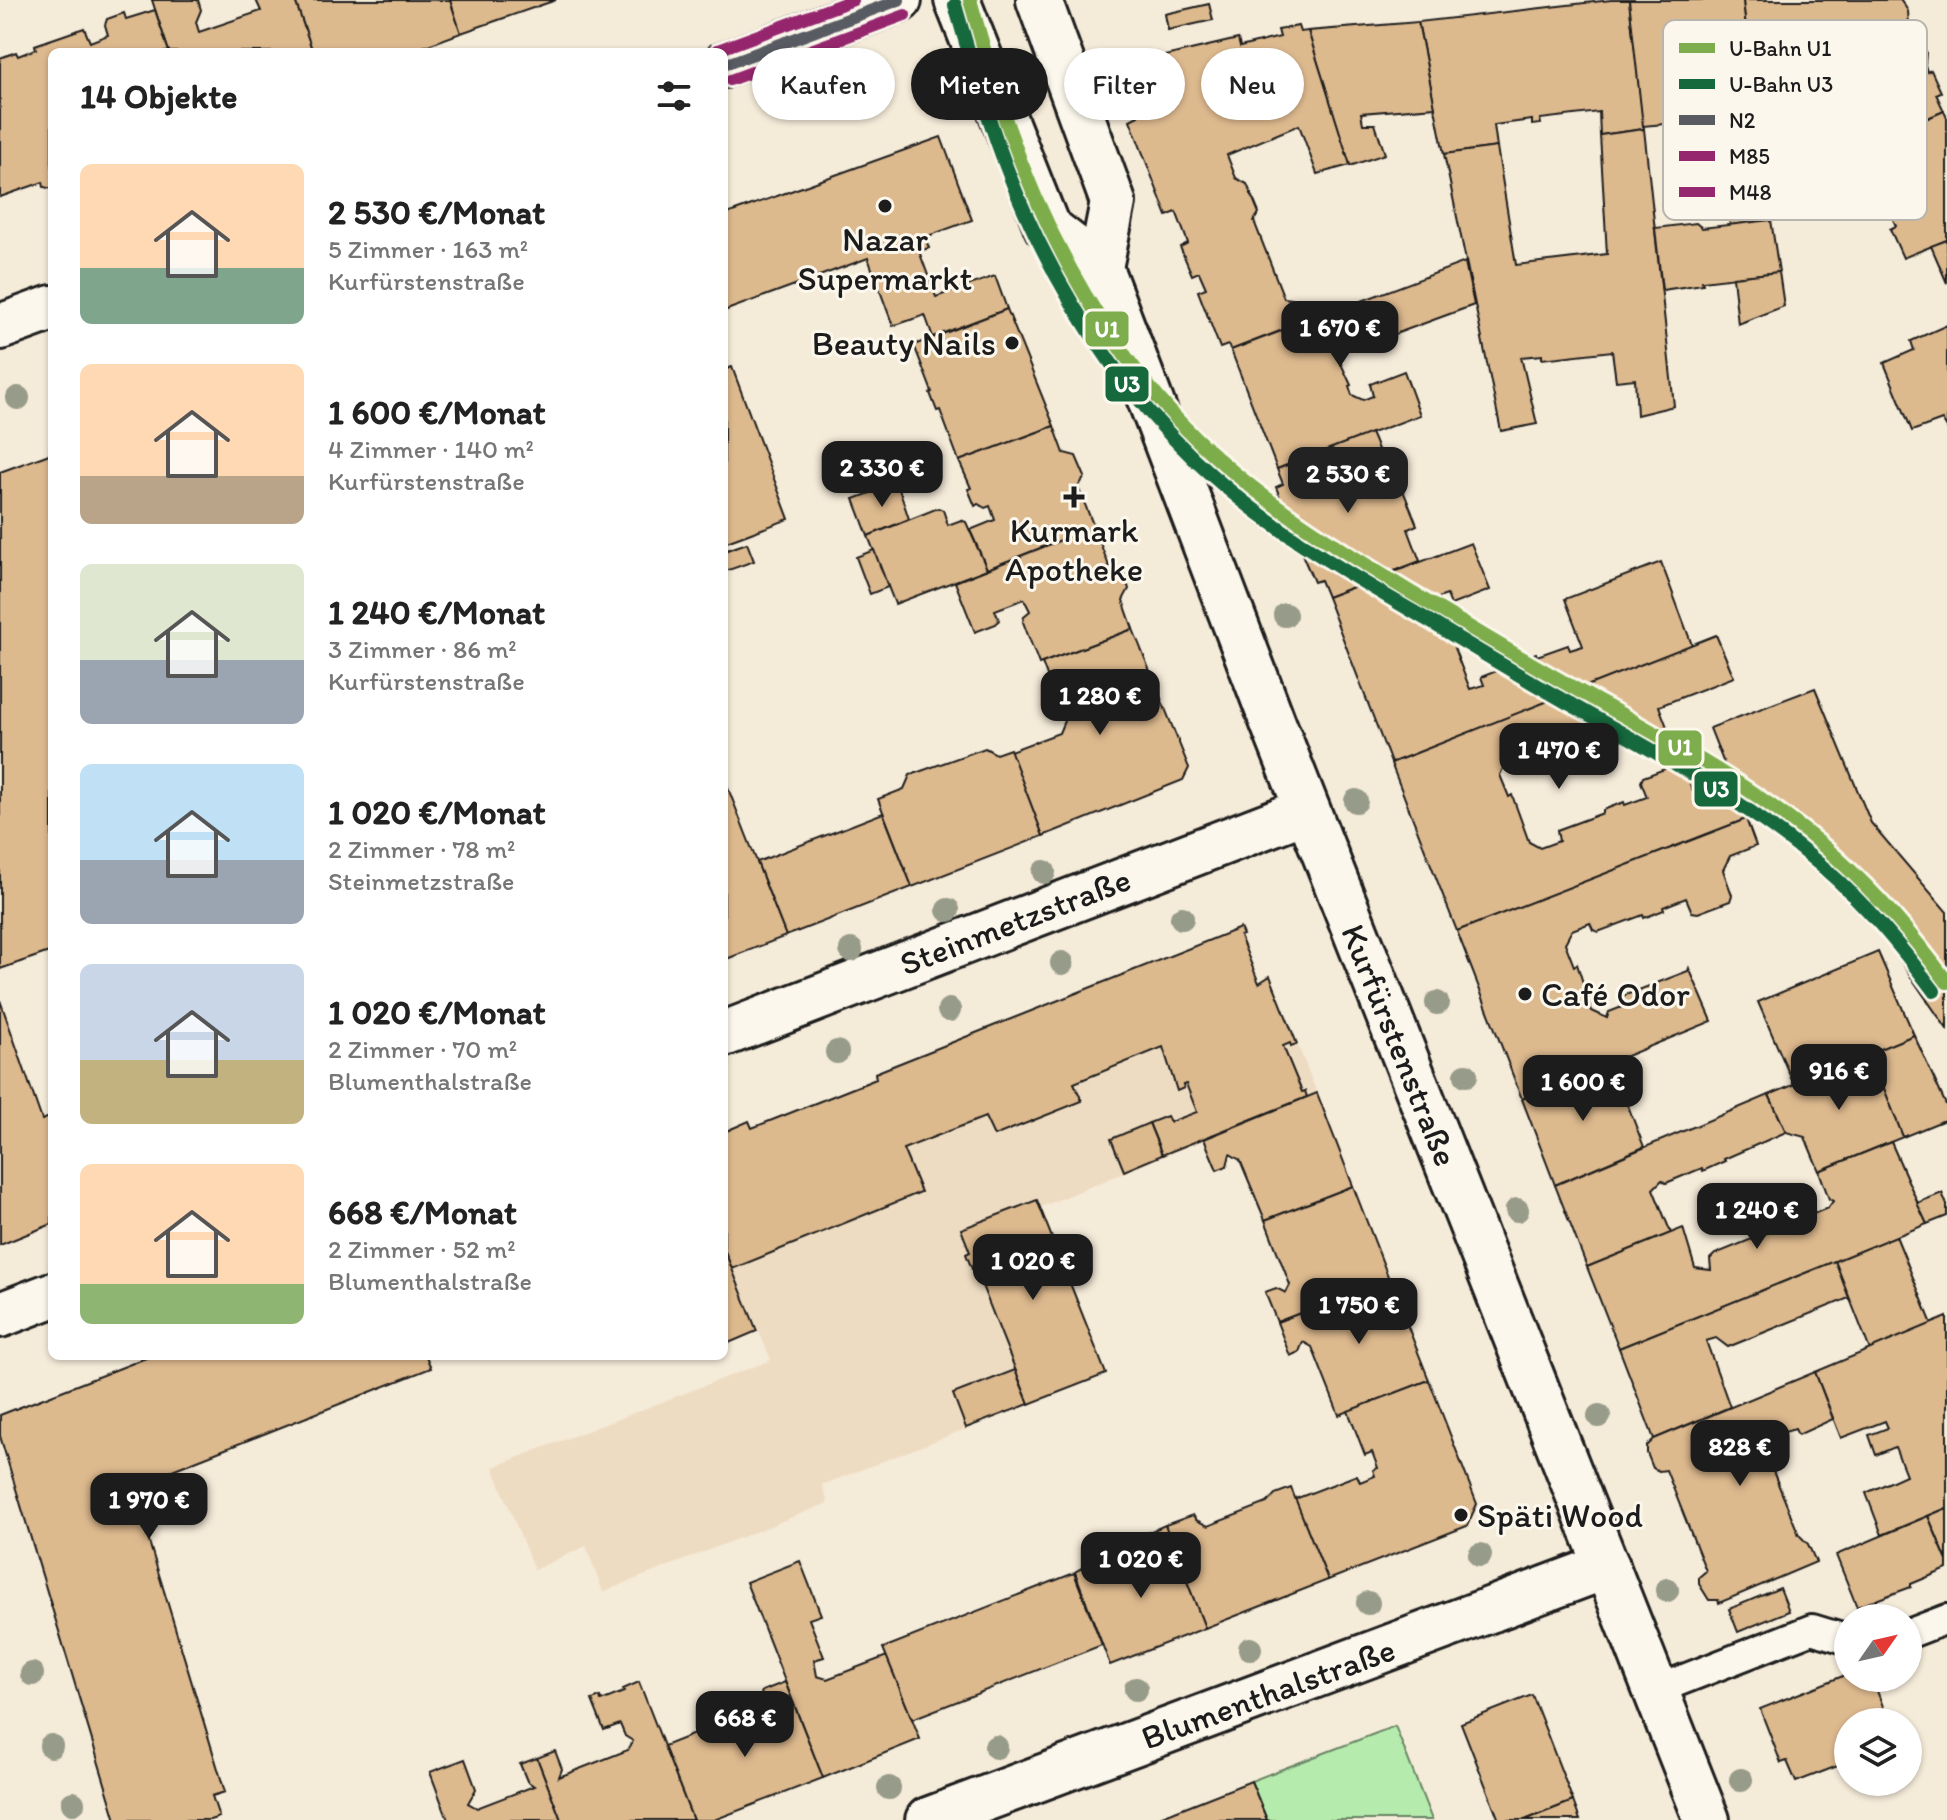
<!DOCTYPE html>
<html lang="de">
<meta charset="utf-8">
<style>
:root{--surface:#fff;--page:#f2f2f2;--text:#222;--muted:#767676;--accent:#1c1c1c}
body{margin:0;font-family:Itim,sans-serif;background:var(--page);color:var(--text);height:100vh;display:flex;flex-direction:column;font-size:30px;white-space:nowrap}
*{box-sizing:border-box;margin:0}
p{font-size:26px;color:var(--muted)}
.icon{flex:none;width:44px;height:44px;fill:none;stroke:currentColor;stroke-width:2;stroke-linecap:round;stroke-linejoin:round}
.map{position:relative;flex:1;overflow:hidden}
.drawer{position:absolute;left:48px;top:48px;width:680px;height:1312px;display:flex;flex-direction:column;background:var(--surface);border-radius:12px;box-shadow:0 2px 6px #0004}
.drawer>*{flex:none}
.guide{position:absolute;left:752px;top:48px;width:760px;height:72px;display:flex;gap:16px}
.needle{width:52px;rotate:56deg}
.buttons{position:absolute;left:1834px;top:1604px;display:grid;gap:16px}
.buttons a{display:grid;place-items:center;width:88px;height:88px;border-radius:50%;background:var(--surface);box-shadow:0 2px 6px #0004;font-size:40px}
.price{position:absolute;translate:-50% -68px;padding:0 18px;border-radius:16px;background:var(--accent);color:#fff;font-size:26px;line-height:52px;filter:drop-shadow(0 2px 4px #0008)}
.price::after{content:'';position:absolute;left:50%;top:48px;width:24px;height:18px;margin-left:-12px;background:inherit;clip-path:polygon(0 0,100% 0,50% 100%)}
.price.active{background:#222;color:#fff}
ul{padding:0;list-style:none}
li{display:flex;align-items:center;gap:24px;height:200px;padding:0 32px}
li span{display:grid;place-items:center;flex:none;width:224px;height:160px;border-radius:12px;color:#555}
li>.icon{margin-inline-start:auto}
span .icon{width:96px;height:96px;fill:#fffc;stroke-width:1}
li b{font-size:34px}
h2{display:flex;justify-content:space-between;align-items:center;height:96px;padding:0 32px;font-size:34px}
.pill{padding:0 28px;border-radius:36px;background:var(--surface);box-shadow:0 2px 6px #0004;font-size:28px;line-height:72px}
.pill.active{background:var(--accent);color:#fff}
.map>svg:first-child{display:block}
</style>
<div class="map">
<svg width="1947" height="1820" viewBox="0 0 1947 1820">
<rect width="100%" height="100%" fill="#f5ebd9"/>
<filter id="ink" filterUnits="userSpaceOnUse"><feTurbulence type="fractalNoise" baseFrequency=".0125" numOctaves="2"/><feDisplacementMap in="SourceGraphic" scale="16" xChannelSelector="R" yChannelSelector="G"/><feConvolveMatrix kernelMatrix="1 2 1 2 8 2 1 2 1" color-interpolation-filters="sRGB"/></filter>
<g filter="url(#ink)">
<path fill="#eedcc2" d="M1240,928L1243,935L1240,937L1259,983L1270,976L1317,1093L1041,1207L1106,1374L822,1485L828,1503L603,1592L586,1546L534,1570L493,1467L771,1360L724,1249V1132L749,1121L753,1128L876,1079L875,1073Z"/>
<path fill="#b5ebad" stroke="#688464" stroke-width="2" d="M1395,1726L1432,1820H1267L1251,1781Z"/>
<g fill="#ddb98e" stroke="#1c1c1c" stroke-width="2">
<path d="M152,0H198L201,10L196,22L199,32L261,11L256,0H295L313,52H169Z"/>
<path d="M295,0H450L461,33L409,52H313Z"/>
<path d="M450,0H556L461,33Z"/>
<path d="M1611,0H1629L1644,129L1600,135L1599,112L1540,119L1541,124L1532,125V120L1494,125L1497,147L1444,154L1418,22Z"/>
<path d="M1629,0H1743L1757,130L1714,135L1711,113L1687,117V122L1643,126Z"/>
<path d="M1743,0H1901L1908,11L1909,25L1917,31L1918,40L1915,44L1926,51L1925,65L1927,72L1931,70L1941,92L1936,94L1944,111L1866,145L1856,126L1840,112L1861,91L1864,78L1860,66L1851,65L1849,57L1853,53L1847,48L1829,43L1808,49L1799,64L1786,70L1790,94L1779,99L1786,119L1757,127Z"/>
<path d="M1209,4L1213,20L1168,30L1165,14Z"/>
<path d="M155,10L169,52H52V189L44,187L43,182L0,197V58L16,52L18,56L36,49L35,45L84,28L90,42L108,35L105,25L107,19L124,13L126,19Z"/>
<path d="M1418,22L1435,107L1361,113L1363,124H1375L1385,154L1350,166L1308,31Z"/>
<path d="M1298,26L1300,32L1308,31L1350,165L1317,174L1299,125L1227,155L1236,178L1247,184L1259,213L1254,221L1284,298L1298,300L1306,321L1231,350L1228,345L1220,348L1198,291L1206,288L1199,272L1192,275L1180,247L1188,243L1177,214L1176,212L1167,216L1130,120L1138,116L1129,92L1121,94L1110,68L1137,62L1139,70L1167,63L1165,56L1238,39L1240,47L1280,37L1278,30Z"/>
<path d="M1944,111L1947,118V240L1903,258L1890,229L1896,226L1891,215L1883,213L1875,195L1881,190L1875,176L1868,179L1855,150Z"/>
<path d="M1644,129L1674,406L1637,415L1635,379L1616,381L1612,351L1542,359V355L1521,357L1537,424L1501,431L1444,154L1497,147L1516,265L1607,254L1600,135Z"/>
<path d="M1757,130L1771,220L1730,225L1714,135Z"/>
<path d="M941,137L972,220L925,237L929,248L919,251L936,297L995,276L1007,309L933,337L925,315L893,326L868,258L724,311V215Z"/>
<path d="M1771,220L1779,272L1702,281L1703,284L1662,290L1655,228L1696,223L1702,228Z"/>
<path d="M1947,240V283L1931,246Z"/>
<path d="M1465,262L1474,305L1357,348L1353,339L1342,342L1336,353L1351,385L1349,386L1352,395L1363,400L1373,396L1370,384L1404,371L1420,415L1277,469L1231,350Z"/>
<path d="M1779,272L1784,306L1738,324L1733,277Z"/>
<path d="M1007,309L1054,426L959,461L940,410L937,411L930,393L932,392L914,345Z"/>
<path d="M1947,325V428L1942,420L1912,431L1884,363L1914,350L1911,341Z"/>
<path d="M732,367L789,519L724,543V370Z"/>
<path d="M1054,426L1064,453L1076,456L1085,477L1078,487L1094,527L987,569L970,530L995,520L990,506L985,508L978,504L975,506L968,489L971,488L959,461Z"/>
<path d="M1371,433L1385,466L1392,463L1417,525L1408,529L1420,561L1327,597L1320,580L1314,582L1304,559L1276,487L1283,484L1277,469Z"/>
<path d="M52,453V951L0,969V472Z"/>
<path d="M897,483L909,519L868,536L854,499Z"/>
<path d="M938,508L943,510L948,525L961,520L966,522L987,569L895,604L868,536Z"/>
<path d="M1094,527L1109,566L1122,569L1129,589L1123,600L1133,629L1039,664L1023,622L1024,616L1030,611L1024,599L995,610L999,620L996,624L975,632L955,582Z"/>
<path d="M747,543L754,561L726,571L724,551Z"/>
<path d="M1471,543L1490,590L1451,605L1447,595L1435,599L1470,689L1484,685L1481,677L1515,664L1514,661L1536,653L1537,656L1568,645L1570,650L1583,646L1565,599L1661,562L1692,645L1391,763L1327,597Z"/>
<path d="M874,550L888,587L870,594L856,557Z"/>
<path d="M1133,629L1189,768L1183,780L1043,836L1010,751L1059,733L1064,721L1042,663Z"/>
<path d="M1716,635L1734,677L1659,706L1667,727L1665,732L1631,745L1624,742L1619,732L1534,765L1528,762L1525,754L1506,762L1500,775L1509,797L1512,795L1529,842L1540,848L1559,841L1557,830L1603,813V810L1624,802L1625,805L1647,797L1641,782L1643,777L1678,764L1682,765L1693,792L1709,798L1734,789L1746,819L1457,931L1391,763Z"/>
<path d="M1815,688L1871,823L1947,912V1029L1875,925L1816,866L1739,801L1734,789L1710,728Z"/>
<path d="M985,748L996,754L1010,749L1043,836L912,887L878,799L904,789L910,775Z"/>
<path d="M724,778L786,936L724,960Z"/>
<path d="M883,813L912,887L786,936L757,862Z"/>
<path d="M1746,819L1756,846L1730,856L1723,870L1732,895L1730,901L1698,913L1692,912L1686,898L1663,907L1664,910L1644,918L1643,915L1598,932L1593,930L1590,923L1572,930L1565,943L1574,966L1577,964L1592,1011L1607,1018L1609,1012L1622,1007L1619,1001L1623,996L1688,971L1689,968L1712,1021L1522,1099L1457,931Z"/>
<path d="M1240,928L1243,935L1240,936L1259,983L1270,976L1297,1044L1291,1046L1290,1043L1283,1046L1302,1092L1305,1091L1307,1097L1162,1155L1149,1123L1167,1116L1170,1122L1197,1112L1186,1084L1183,1085L1184,1088L1177,1091L1163,1047L1074,1083L1082,1101L994,1136L985,1117L903,1149L921,1192L732,1269L724,1249V1132L749,1121L752,1128L876,1079L875,1073Z"/>
<path d="M1878,952L1914,1035L1794,1085L1758,1002Z"/>
<path d="M0,1000L42,1120L52,1116V1224L0,1245Z"/>
<path d="M1914,1035L1947,1107V1119L1903,1137L1870,1053Z"/>
<path d="M1870,1053L1903,1137L1819,1171L1805,1137L1786,1132L1769,1095Z"/>
<path d="M1610,1063L1619,1084L1624,1083L1630,1097L1625,1098L1644,1147L1555,1185L1522,1099Z"/>
<path d="M1317,1093L1353,1186L1265,1220L1240,1160L1230,1154L1227,1166L1217,1170L1204,1139Z"/>
<path d="M1769,1095L1786,1132L1724,1159L1725,1161L1703,1171L1702,1168L1666,1183L1662,1180L1653,1189L1671,1233L1587,1267L1555,1185Z"/>
<path d="M1149,1123L1162,1155L1124,1171L1111,1139Z"/>
<path d="M1891,1142L1927,1224L1619,1348L1587,1267L1683,1228L1695,1268L1711,1270L1710,1259L1715,1254L1828,1208L1833,1201L1829,1199L1819,1171Z"/>
<path d="M1353,1186L1389,1279L1277,1322L1265,1292L1276,1288L1286,1293L1290,1285L1265,1220Z"/>
<path d="M1942,1193L1947,1205V1216L1927,1224L1917,1203Z"/>
<path d="M1037,1200L1106,1374L1029,1404L975,1268L972,1269L966,1254L970,1252L961,1229Z"/>
<path d="M1896,1236L1932,1324L1870,1350L1835,1261Z"/>
<path d="M724,1249L757,1331L724,1345Z"/>
<path d="M1835,1261L1849,1298L1728,1347L1716,1338L1706,1341L1730,1407L1654,1439L1619,1348Z"/>
<path d="M1389,1279L1429,1380L1339,1415L1312,1347L1303,1342L1299,1352L1290,1356L1277,1322Z"/>
<path d="M1947,1317V1508L1882,1535L1866,1493L1906,1475L1895,1447L1876,1455L1869,1435L1888,1428L1885,1421L1841,1438L1815,1372Z"/>
<path d="M151,1356H426L431,1368L157,1476L154,1493L140,1512L225,1792L212,1796L219,1817L210,1820H116L0,1436V1415Z"/>
<path d="M1015,1370L1029,1404L966,1428L953,1394Z"/>
<path d="M1815,1372L1833,1419L1798,1435L1795,1429L1781,1433L1768,1429L1765,1421L1760,1422L1759,1437L1799,1535L1808,1544L1816,1562L1719,1603L1718,1600H1709L1699,1584V1577L1706,1571L1666,1470L1659,1471L1653,1468L1647,1453V1446L1654,1439Z"/>
<path d="M1429,1380L1477,1504L1467,1526L1328,1580L1295,1499L1357,1475L1360,1482L1375,1476L1373,1470L1378,1468L1372,1452L1365,1455L1348,1411Z"/>
<path d="M1291,1488L1328,1580L1205,1628L1165,1525L1193,1515L1196,1520L1208,1526L1267,1503L1275,1494Z"/>
<path d="M1947,1508V1561L1928,1516Z"/>
<path d="M1928,1516L1947,1561V1569L1911,1584V1587L1857,1607L1836,1555Z"/>
<path d="M1165,1525L1205,1628L1110,1665L1075,1572L1085,1566L1091,1567L1097,1573L1138,1557L1142,1546L1128,1541Z"/>
<path d="M800,1561L821,1615L809,1619L824,1657L814,1660L817,1676L827,1679L887,1656L920,1739L823,1778L746,1582Z"/>
<path d="M1074,1573L1102,1645L912,1719L883,1648Z"/>
<path d="M1780,1588L1789,1611L1738,1632L1729,1609Z"/>
<path d="M1848,1674V1678H1872L1889,1722H1848V1762L1796,1782L1787,1761L1781,1763L1760,1709Z"/>
<path d="M639,1682L693,1820H561L537,1758L555,1751L562,1769L559,1777L628,1750L633,1741L625,1736L620,1724L604,1730L592,1700L600,1697L601,1701L624,1692L623,1689Z"/>
<path d="M785,1682L823,1778L714,1820H693L664,1746L757,1709L762,1691Z"/>
<path d="M1532,1695L1573,1801L1525,1820H1499L1461,1723Z"/>
<path d="M537,1758L561,1820H448L430,1772L465,1759L476,1789L468,1803L477,1808L534,1786L527,1781L520,1764Z"/>
<path d="M1251,1781L1267,1820H1152Z"/>
<path d="M1573,1801L1580,1820H1525Z"/>
</g>
<g fill="none" stroke-linecap="round" stroke-linejoin="round">
<defs>
<g id="lane">
<path d="M1908,1634L1947,1619"/>
<path d="M1656,1690L1812,1629L1848,1640"/>
</g>
<g id="street">
<path d="M957,0L1047,227L1100,268"/>
<path d="M1039,0L1113,202L1100,268L1273,723L1707,1820"/>
<path d="M724,1034L1307,810"/>
<path d="M0,1315L52,1295"/>
<path d="M928,1820L1607,1566"/>
</g>
<g id="primary">
<path d="M724,65L899,0"/>
<path d="M0,327L52,308"/>
</g>
</defs>
<use href="#lane" stroke="#1c1c1c" stroke-width="34"/>
<use href="#street" stroke="#1c1c1c" stroke-width="50"/>
<use href="#primary" stroke="#1c1c1c" stroke-width="50"/>
<use href="#lane" stroke="#fbf7ec" stroke-width="28"/>
<use href="#street" stroke="#fbf7ec" stroke-width="44"/>
<use href="#primary" stroke="#fbf7ec" stroke-width="44"/>
<defs>
<path id="bus-1" d="M724,65L899,0"/>
<path id="bus-2" d="M730,80L905,15"/>
<path id="bus-3" d="M718,50L853,0"/>
</defs>
<use href="#bus-1" stroke="#fbf7ec" stroke-width="18"/>
<use href="#bus-2" stroke="#fbf7ec" stroke-width="18"/>
<use href="#bus-3" stroke="#fbf7ec" stroke-width="18"/>
<use href="#bus-1" stroke="#595b62" stroke-width="12"/>
<use href="#bus-2" stroke="#95276e" stroke-width="12"/>
<use href="#bus-3" stroke="#95276e" stroke-width="12"/>
<defs>
<path id="metro-1" d="M970,0C982,41 993,83 1007,124C1044,231 1098,332 1174,416C1241,489 1326,541 1410,592C1462,622 1513,654 1565,683C1659,736 1757,786 1837,858C1879,896 1914,937 1947,982"/>
<path id="metro-2" d="M955,5C975,74 994,143 1024,210C1065,302 1121,389 1194,459C1262,524 1345,572 1426,619C1471,646 1516,674 1563,700C1653,750 1745,800 1824,868C1866,904 1901,947 1934,991"/>
</defs>
<use href="#metro-1" stroke="#fbf7ec" stroke-width="20"/>
<use href="#metro-2" stroke="#fbf7ec" stroke-width="20"/>
<use href="#metro-1" stroke="#7dad4c" stroke-width="14"/>
<use href="#metro-2" stroke="#16683d" stroke-width="14"/>
</g>
<g fill="#979b89">
<circle cx="851" cy="103" r="12"/>
<circle cx="18" cy="398" r="12"/>
<circle cx="1285" cy="615" r="12"/>
<circle cx="1356" cy="801" r="12"/>
<circle cx="1044" cy="872" r="12"/>
<circle cx="948" cy="910" r="12"/>
<circle cx="1182" cy="918" r="12"/>
<circle cx="851" cy="950" r="12"/>
<circle cx="1062" cy="963" r="12"/>
<circle cx="1437" cy="1003" r="12"/>
<circle cx="949" cy="1010" r="12"/>
<circle cx="837" cy="1052" r="12"/>
<circle cx="1466" cy="1075" r="12"/>
<circle cx="1517" cy="1210" r="12"/>
<circle cx="1599" cy="1416" r="12"/>
<circle cx="1480" cy="1555" r="12"/>
<circle cx="1667" cy="1590" r="12"/>
<circle cx="1368" cy="1603" r="12"/>
<circle cx="1250" cy="1649" r="12"/>
<circle cx="32" cy="1674" r="12"/>
<circle cx="1136" cy="1689" r="12"/>
<circle cx="51" cy="1746" r="12"/>
<circle cx="996" cy="1747" r="12"/>
<circle cx="1741" cy="1780" r="12"/>
<circle cx="889" cy="1788" r="12"/>
<circle cx="73" cy="1803" r="12"/>
</g>
</g>
<g fill="#1c1c1c" stroke="#fbf7ec" stroke-width="3">
<circle cx="885" cy="206" r="8"/>
<circle cx="1012" cy="343" r="8"/>
<path d="M1070 485h8v8h8v8h-8v8h-8v-8h-8v-8h8z"/>
<circle cx="1525" cy="994" r="8"/>
<circle cx="1461" cy="1515" r="8"/>
</g>
<g text-anchor="middle" stroke-width="6" stroke-linejoin="round" paint-order="stroke">
<g font-size="34" fill="#1c1c1c" stroke="#fbf7ec">
<text x="885" y="251">Nazar<tspan x="885" dy="39">Supermarkt</tspan></text>
<text x="996" y="355" text-anchor="end">Beauty Nails</text>
<text x="1074" y="542">Kurmark<tspan x="1074" dy="39">Apotheke</tspan></text>
<text x="1541" y="1006" text-anchor="start">Café Odor</text>
<text x="1477" y="1527" text-anchor="start">Späti Wood</text>
</g>
<g font-size="34" fill="#1c1c1c" stroke="#fbf7ec">
<text transform="translate(1015 921) rotate(-21)" y="12">Steinmetzstraße</text>
<text transform="translate(1400 1045) rotate(68)" y="12">Kurfürstenstraße</text>
<text transform="translate(1268 1693) rotate(-20)" y="12">Blumenthalstraße</text>
</g>
</g>
<rect x="1663" y="20" width="264" height="200" rx="12" fill="#fbf7ec" stroke="#b8b5ae" stroke-width="2"/>
<rect x="1679" y="43" width="36" height="10" fill="#7dad4c"/>
<rect x="1679" y="79" width="36" height="10" fill="#16683d"/>
<rect x="1679" y="115" width="36" height="10" fill="#595b62"/>
<rect x="1679" y="151" width="36" height="10" fill="#95276e"/>
<rect x="1679" y="187" width="36" height="10" fill="#95276e"/>
<g font-size="22" fill="#1c1c1c">
<text x="1729" y="56">U-Bahn U1</text>
<text x="1729" y="92">U-Bahn U3</text>
<text x="1729" y="128">N2</text>
<text x="1729" y="164">M85</text>
<text x="1729" y="200">M48</text>
</g>
<g stroke="#fbf7ec" stroke-width="3">
<rect x="1084" y="310" width="46" height="38" rx="8" fill="#7dad4c"/>
<rect x="1104" y="365" width="46" height="38" rx="8" fill="#16683d"/>
<rect x="1657" y="729" width="46" height="38" rx="8" fill="#7dad4c"/>
<rect x="1693" y="770" width="46" height="38" rx="8" fill="#16683d"/>
</g>
<g font-size="22" text-anchor="middle" font-weight="bold" fill="#fff">
<text x="1107" y="337">U1</text>
<text x="1127" y="392">U3</text>
<text x="1680" y="755">U1</text>
<text x="1716" y="797">U3</text>
</g>
</svg>
<div class="buttons">
<a><svg class="needle" viewBox="-14 -14 28 28"><path d="M0-13l5 13h-10z" fill="#e53935"/><path d="M0 13l5-13h-10z" fill="#767676"/></svg></a>
<a><svg class="icon" aria-label="layers" viewBox="0 0 24 24"><path d="M12 4l9 5-9 5-9-5zM3 14l9 5 9-5"/></svg></a>
</div>
<b class="price" style="left:1340px;top:369px">1 670 €</b>
<b class="price" style="left:882px;top:509px">2 330 €</b>
<b class="price active" style="left:1348px;top:515px">2 530 €</b>
<b class="price" style="left:1100px;top:737px">1 280 €</b>
<b class="price" style="left:1559px;top:791px">1 470 €</b>
<b class="price" style="left:1839px;top:1112px">916 €</b>
<b class="price" style="left:1583px;top:1123px">1 600 €</b>
<b class="price" style="left:1757px;top:1251px">1 240 €</b>
<b class="price" style="left:1033px;top:1302px">1 020 €</b>
<b class="price" style="left:1359px;top:1346px">1 750 €</b>
<b class="price" style="left:1740px;top:1488px">828 €</b>
<b class="price" style="left:149px;top:1541px">1 970 €</b>
<b class="price" style="left:1141px;top:1600px">1 020 €</b>
<b class="price" style="left:745px;top:1759px">668 €</b>
<div class="guide">
<a class="pill">Kaufen</a>
<a class="pill active">Mieten</a>
<a class="pill">Filter</a>
<a class="pill">Neu</a>
</div>
<section class="drawer">
<h2>14 Objekte<svg class="icon" aria-label="filters" viewBox="0 0 24 24"><path d="M4 7h16M4 17h16"/><circle cx="9" cy="7" r="2"/><circle cx="15" cy="17" r="2"/></svg></h2>
<ul>
<li><span style="background:linear-gradient(#ffd9b3 65%,#7fa58c 0)"><svg class="icon" aria-label="home" viewBox="0 0 24 24"><path d="M3 11l9-7 9 7M6 9v11h12V9"/></svg></span><div><b>2 530 €/Monat</b><p>5 Zimmer · 163 m²</p><p>Kurfürstenstraße</p></div></li>
<li><span style="background:linear-gradient(#ffd9b3 70%,#b9a48a 0)"><svg class="icon" aria-label="home" viewBox="0 0 24 24"><path d="M3 11l9-7 9 7M6 9v11h12V9"/></svg></span><div><b>1 600 €/Monat</b><p>4 Zimmer · 140 m²</p><p>Kurfürstenstraße</p></div></li>
<li><span style="background:linear-gradient(#dfe7d0 60%,#9aa5b1 0)"><svg class="icon" aria-label="home" viewBox="0 0 24 24"><path d="M3 11l9-7 9 7M6 9v11h12V9"/></svg></span><div><b>1 240 €/Monat</b><p>3 Zimmer · 86 m²</p><p>Kurfürstenstraße</p></div></li>
<li><span style="background:linear-gradient(#bfe0f5 60%,#9aa5b1 0)"><svg class="icon" aria-label="home" viewBox="0 0 24 24"><path d="M3 11l9-7 9 7M6 9v11h12V9"/></svg></span><div><b>1 020 €/Monat</b><p>2 Zimmer · 78 m²</p><p>Steinmetzstraße</p></div></li>
<li><span style="background:linear-gradient(#c9d6e8 60%,#c2b280 0)"><svg class="icon" aria-label="home" viewBox="0 0 24 24"><path d="M3 11l9-7 9 7M6 9v11h12V9"/></svg></span><div><b>1 020 €/Monat</b><p>2 Zimmer · 70 m²</p><p>Blumenthalstraße</p></div></li>
<li><span style="background:linear-gradient(#ffd9b3 75%,#8fb573 0)"><svg class="icon" aria-label="home" viewBox="0 0 24 24"><path d="M3 11l9-7 9 7M6 9v11h12V9"/></svg></span><div><b>668 €/Monat</b><p>2 Zimmer · 52 m²</p><p>Blumenthalstraße</p></div></li>
</ul>
</section>
</div>
